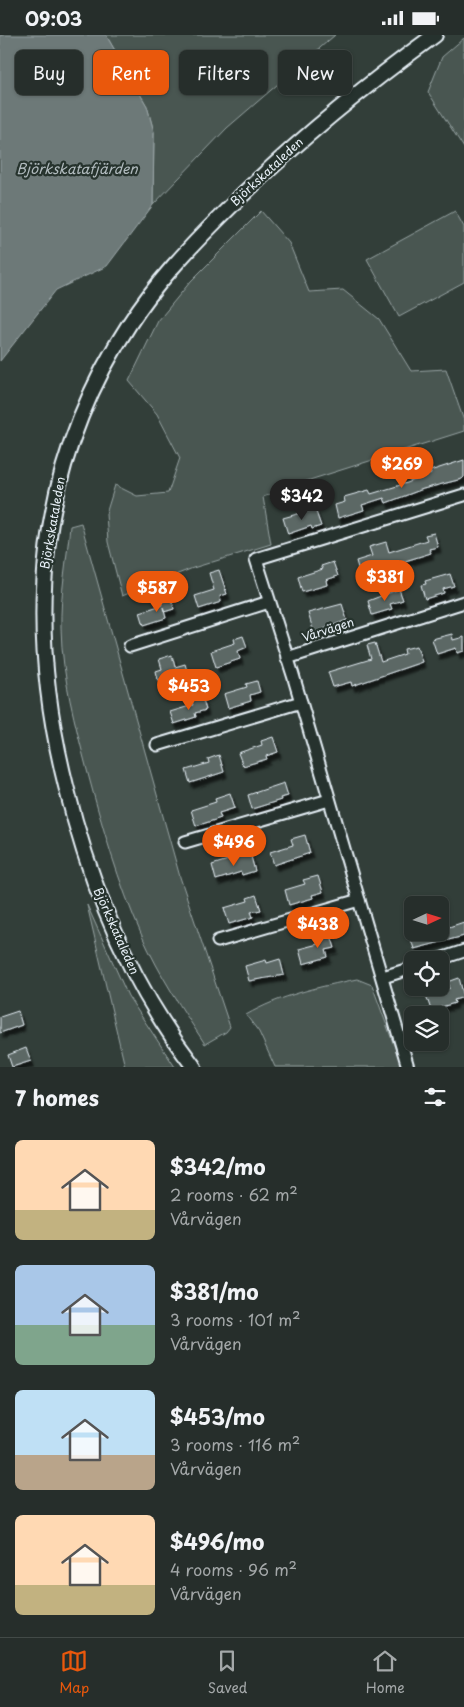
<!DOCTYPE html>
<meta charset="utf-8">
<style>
:root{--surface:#262e2b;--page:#323a37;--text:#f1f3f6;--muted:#a4a8a9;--line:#424a47;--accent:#ea580c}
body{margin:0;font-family:"Playpen Sans",sans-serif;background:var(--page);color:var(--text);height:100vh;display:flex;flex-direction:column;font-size:19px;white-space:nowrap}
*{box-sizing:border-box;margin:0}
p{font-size:16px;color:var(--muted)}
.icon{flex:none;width:28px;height:28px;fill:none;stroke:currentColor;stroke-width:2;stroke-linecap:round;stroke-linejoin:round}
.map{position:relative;height:1032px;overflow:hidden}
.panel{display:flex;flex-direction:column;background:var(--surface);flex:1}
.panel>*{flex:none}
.banner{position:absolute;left:15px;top:15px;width:435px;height:45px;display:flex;gap:10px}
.needle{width:32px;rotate:86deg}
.fabs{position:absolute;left:404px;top:861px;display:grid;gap:10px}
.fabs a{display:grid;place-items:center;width:45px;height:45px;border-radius:8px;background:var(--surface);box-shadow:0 1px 4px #0004,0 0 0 1px var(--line);font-size:25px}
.price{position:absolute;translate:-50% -42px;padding:0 11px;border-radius:18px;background:var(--accent);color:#fff;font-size:16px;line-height:32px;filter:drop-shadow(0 1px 2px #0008)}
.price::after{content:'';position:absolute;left:50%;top:30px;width:15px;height:11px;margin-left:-8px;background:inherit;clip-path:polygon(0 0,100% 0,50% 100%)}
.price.on{background:#222;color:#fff}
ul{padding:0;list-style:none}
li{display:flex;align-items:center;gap:15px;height:125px;padding:0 15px}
li span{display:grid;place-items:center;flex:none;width:140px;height:100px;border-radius:8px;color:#555}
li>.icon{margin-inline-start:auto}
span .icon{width:60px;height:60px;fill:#fffc;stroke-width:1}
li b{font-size:21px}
h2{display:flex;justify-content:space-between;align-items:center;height:60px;padding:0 15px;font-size:21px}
.chip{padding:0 18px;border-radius:8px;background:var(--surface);box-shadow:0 1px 4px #0004,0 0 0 1px var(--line);font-size:18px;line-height:45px}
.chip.on{background:var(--accent);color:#fff}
.status{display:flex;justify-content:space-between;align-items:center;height:35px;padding:0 25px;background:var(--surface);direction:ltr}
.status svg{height:14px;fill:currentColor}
.menu{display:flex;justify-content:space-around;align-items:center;height:70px;border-top:1px solid var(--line);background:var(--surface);font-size:14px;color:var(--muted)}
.menu a{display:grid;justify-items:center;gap:2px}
.menu .on{color:var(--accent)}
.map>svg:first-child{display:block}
</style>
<div class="status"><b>09:03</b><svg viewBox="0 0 49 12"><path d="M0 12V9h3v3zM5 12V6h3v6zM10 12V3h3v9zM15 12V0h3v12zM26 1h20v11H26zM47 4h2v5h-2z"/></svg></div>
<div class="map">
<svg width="464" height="1032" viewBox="0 0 464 1032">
<defs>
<filter id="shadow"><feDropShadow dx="3" dy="5.5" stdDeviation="1" flood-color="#0009"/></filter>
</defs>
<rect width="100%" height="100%" fill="#323e39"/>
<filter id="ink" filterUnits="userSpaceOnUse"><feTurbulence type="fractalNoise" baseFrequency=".02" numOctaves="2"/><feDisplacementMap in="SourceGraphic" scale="10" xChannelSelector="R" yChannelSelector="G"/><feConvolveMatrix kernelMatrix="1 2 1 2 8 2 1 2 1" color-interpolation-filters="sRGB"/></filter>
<g filter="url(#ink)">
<g fill="#495651" stroke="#98a4a4">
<path d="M106,0H335L227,93L153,170L154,97L147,71Z"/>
<path d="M464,3V113L428,57L442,22Z"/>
<path d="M261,176L289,208L309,257L343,255L379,284L411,336L446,334L464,386V396L297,449L263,462L271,509L193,533L122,561L108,507L106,479L115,450L137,461L168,458L180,423L157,379L129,346L158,286L191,246Z"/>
<path d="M455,176L464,192V247L399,282L367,224Z"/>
<path d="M81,488L180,842L230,992L226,997L205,1009C182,974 159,939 142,901C118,847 102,791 87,735C75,688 62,642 61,593C60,560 67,524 70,491Z"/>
<path d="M87,870L128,961L175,1032H125Z"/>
<path d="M357,944L372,950L402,1032H275L259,997L246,980C281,960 318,952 357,944Z"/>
</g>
<path fill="#6d7978" stroke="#9ea9ab" d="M0,0H106L147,71L154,97L153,170L107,231L56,255L0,326Z"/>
<g fill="#5c6865" stroke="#e8f1f8" filter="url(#shadow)">
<path d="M464,425V442L462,444L423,454L386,468L384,463L362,470L364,475L338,483L335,470L345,467L344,462L369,455L371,459L407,448L431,439L430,436Z"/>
<path d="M315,474L321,491L312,494L311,491L288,499L283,483Z"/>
<path d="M434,498L438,512L429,514L431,518L360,540L356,526L372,521L369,512L386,507L389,517L427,505L425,500Z"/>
<path d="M333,527L338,541L326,545L327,550L302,557L298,542L323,534L321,531Z"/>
<path d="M219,535L227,559L220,561L221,567L199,574L195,561L214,555L209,538Z"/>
<path d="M450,539L454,551L443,554L444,558L425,564L421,550L426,549L425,546Z"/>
<path d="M399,554L403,565L390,569L392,574L372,580L368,566Z"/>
<path d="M171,564L174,574L164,577L163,572L166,583L144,590L140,577L162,570L161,567Z"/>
<path d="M342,569L347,585L314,598L308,578Z"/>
<path d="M452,599L453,605L464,602V616L457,618L456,613L437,619L432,604Z"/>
<path d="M243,601L247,612L238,616L240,624L216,632L211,616L235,608L234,604Z"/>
<path d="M375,608L381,627L405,619L404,614L417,611L422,627L352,651L351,647L333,652L328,637L371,624L367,610Z"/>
<path d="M172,620L175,632L185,629L188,639L166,646L164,643L158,645L156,636L162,634L159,624Z"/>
<path d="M257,646L260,657L250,660L251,666L228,673L224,659L247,652L246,649Z"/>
<path d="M202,661L206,675L195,678L196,682L174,689L170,677L193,670L191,664Z"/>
<path d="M273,702L278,717L266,721L267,724L243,731L238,718L262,710L261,706Z"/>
<path d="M219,720L224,737L190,748L186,735L209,728L208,724Z"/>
<path d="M284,748L288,761L280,763L281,765L252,774L248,760Z"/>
<path d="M230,758L235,773L219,778L221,783L196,791L191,775L216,767L215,763Z"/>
<path d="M305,800L310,818L274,830L270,817L293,810L291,804Z"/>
<path d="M250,818L255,836L242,840L241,837L216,845L212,830Z"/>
<path d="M318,841L323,857L312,860L313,863L289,870L285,855L305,849L303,845Z"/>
<path d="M256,860L261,875L251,877L253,882L229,889L224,873L248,866L247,863Z"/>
<path d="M464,887V901L414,914L409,898H440V895Z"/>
<path d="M330,897L335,913L326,915L328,922L303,929L299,914L318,909L315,901Z"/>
<path d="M280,924L284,940L249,946L245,931L266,925L267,928Z"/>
<path d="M459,943L464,962L454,965L455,968L431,975L426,960L450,953L448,947Z"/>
<path d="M18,976L22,990L0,998V982Z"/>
<path d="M26,1013L31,1026L12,1032L8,1020Z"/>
</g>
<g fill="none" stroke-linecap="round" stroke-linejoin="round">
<defs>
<g id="minor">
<path d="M130,611L269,567"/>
<path d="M287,623L464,567"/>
<path d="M157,710L301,667"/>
<path d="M185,807L329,765"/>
<path d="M218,906L359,865"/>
<path d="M437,925L464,916"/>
<path d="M383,942L412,933"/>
<path d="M408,1032L293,640L256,524L464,460"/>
</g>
<path id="major" d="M194,1032C131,950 90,851 66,751C25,587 36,432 130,288C155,249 188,214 221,181C287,114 359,55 435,0"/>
</defs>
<use href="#minor" stroke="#e8f1f8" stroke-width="15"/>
<use href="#major" stroke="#e8f1f8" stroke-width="18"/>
<use href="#minor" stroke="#26332d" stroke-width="11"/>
<use href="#major" stroke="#26332d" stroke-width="14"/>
</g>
</g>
<g text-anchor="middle" stroke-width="4.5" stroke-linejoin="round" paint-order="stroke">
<g font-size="12" fill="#e8f1f8" stroke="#26332d">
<text transform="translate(267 137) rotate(-43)" y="4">Björkskataleden</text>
<text transform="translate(53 488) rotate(-80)" y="4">Björkskataleden</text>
<text transform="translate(328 595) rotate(-18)" y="4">Vårvägen</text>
<text transform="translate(116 896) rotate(66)" y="4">Björkskataleden</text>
</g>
<g font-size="14" font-style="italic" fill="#b1bbbe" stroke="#26332d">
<text x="77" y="139">Björkskatafjärden</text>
</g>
</g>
</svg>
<div class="fabs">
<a><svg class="needle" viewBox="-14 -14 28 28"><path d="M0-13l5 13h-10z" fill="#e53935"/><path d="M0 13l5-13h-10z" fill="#a4a8a9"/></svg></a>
<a><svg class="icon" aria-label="locate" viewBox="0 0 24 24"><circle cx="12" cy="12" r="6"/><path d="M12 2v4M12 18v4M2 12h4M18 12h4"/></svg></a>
<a><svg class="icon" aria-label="layers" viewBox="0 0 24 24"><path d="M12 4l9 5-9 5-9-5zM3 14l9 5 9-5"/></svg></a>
</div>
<b class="price" style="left:402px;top:454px">$269</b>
<b class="price on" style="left:302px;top:486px">$342</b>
<b class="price" style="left:385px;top:567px">$381</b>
<b class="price" style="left:157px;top:578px">$587</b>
<b class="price" style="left:189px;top:676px">$453</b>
<b class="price" style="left:234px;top:832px">$496</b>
<b class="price" style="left:318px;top:914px">$438</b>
<div class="banner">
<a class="chip">Buy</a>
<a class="chip on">Rent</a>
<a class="chip">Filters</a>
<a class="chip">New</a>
</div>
</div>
<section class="panel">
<h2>7 homes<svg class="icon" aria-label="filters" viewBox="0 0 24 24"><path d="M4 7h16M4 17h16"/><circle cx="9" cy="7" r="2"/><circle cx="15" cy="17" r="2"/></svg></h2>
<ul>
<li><span style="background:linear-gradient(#ffd9b3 70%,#c2b280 0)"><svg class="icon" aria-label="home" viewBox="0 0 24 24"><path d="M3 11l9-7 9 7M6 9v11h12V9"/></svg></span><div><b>$342/mo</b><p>2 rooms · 62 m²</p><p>Vårvägen</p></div></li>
<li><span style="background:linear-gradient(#a9c7e8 60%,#7fa58c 0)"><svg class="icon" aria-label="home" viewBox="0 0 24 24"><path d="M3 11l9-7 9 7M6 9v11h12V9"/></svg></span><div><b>$381/mo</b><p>3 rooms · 101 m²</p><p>Vårvägen</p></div></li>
<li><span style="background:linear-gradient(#bfe0f5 65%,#b9a48a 0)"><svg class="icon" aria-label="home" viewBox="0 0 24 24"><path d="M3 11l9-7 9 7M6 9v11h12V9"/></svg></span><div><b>$453/mo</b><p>3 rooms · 116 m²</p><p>Vårvägen</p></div></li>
<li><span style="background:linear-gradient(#ffd9b3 70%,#c2b280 0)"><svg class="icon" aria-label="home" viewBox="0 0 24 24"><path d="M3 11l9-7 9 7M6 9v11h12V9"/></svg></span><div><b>$496/mo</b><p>4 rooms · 96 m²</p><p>Vårvägen</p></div></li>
</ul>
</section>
<nav class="menu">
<a class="on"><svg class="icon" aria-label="map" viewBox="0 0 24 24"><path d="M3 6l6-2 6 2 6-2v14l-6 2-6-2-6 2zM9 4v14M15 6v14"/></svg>Map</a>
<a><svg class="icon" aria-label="saved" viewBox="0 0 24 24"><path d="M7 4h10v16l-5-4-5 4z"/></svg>Saved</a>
<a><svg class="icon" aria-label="home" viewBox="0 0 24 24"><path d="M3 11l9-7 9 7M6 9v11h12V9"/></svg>Home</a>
</nav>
